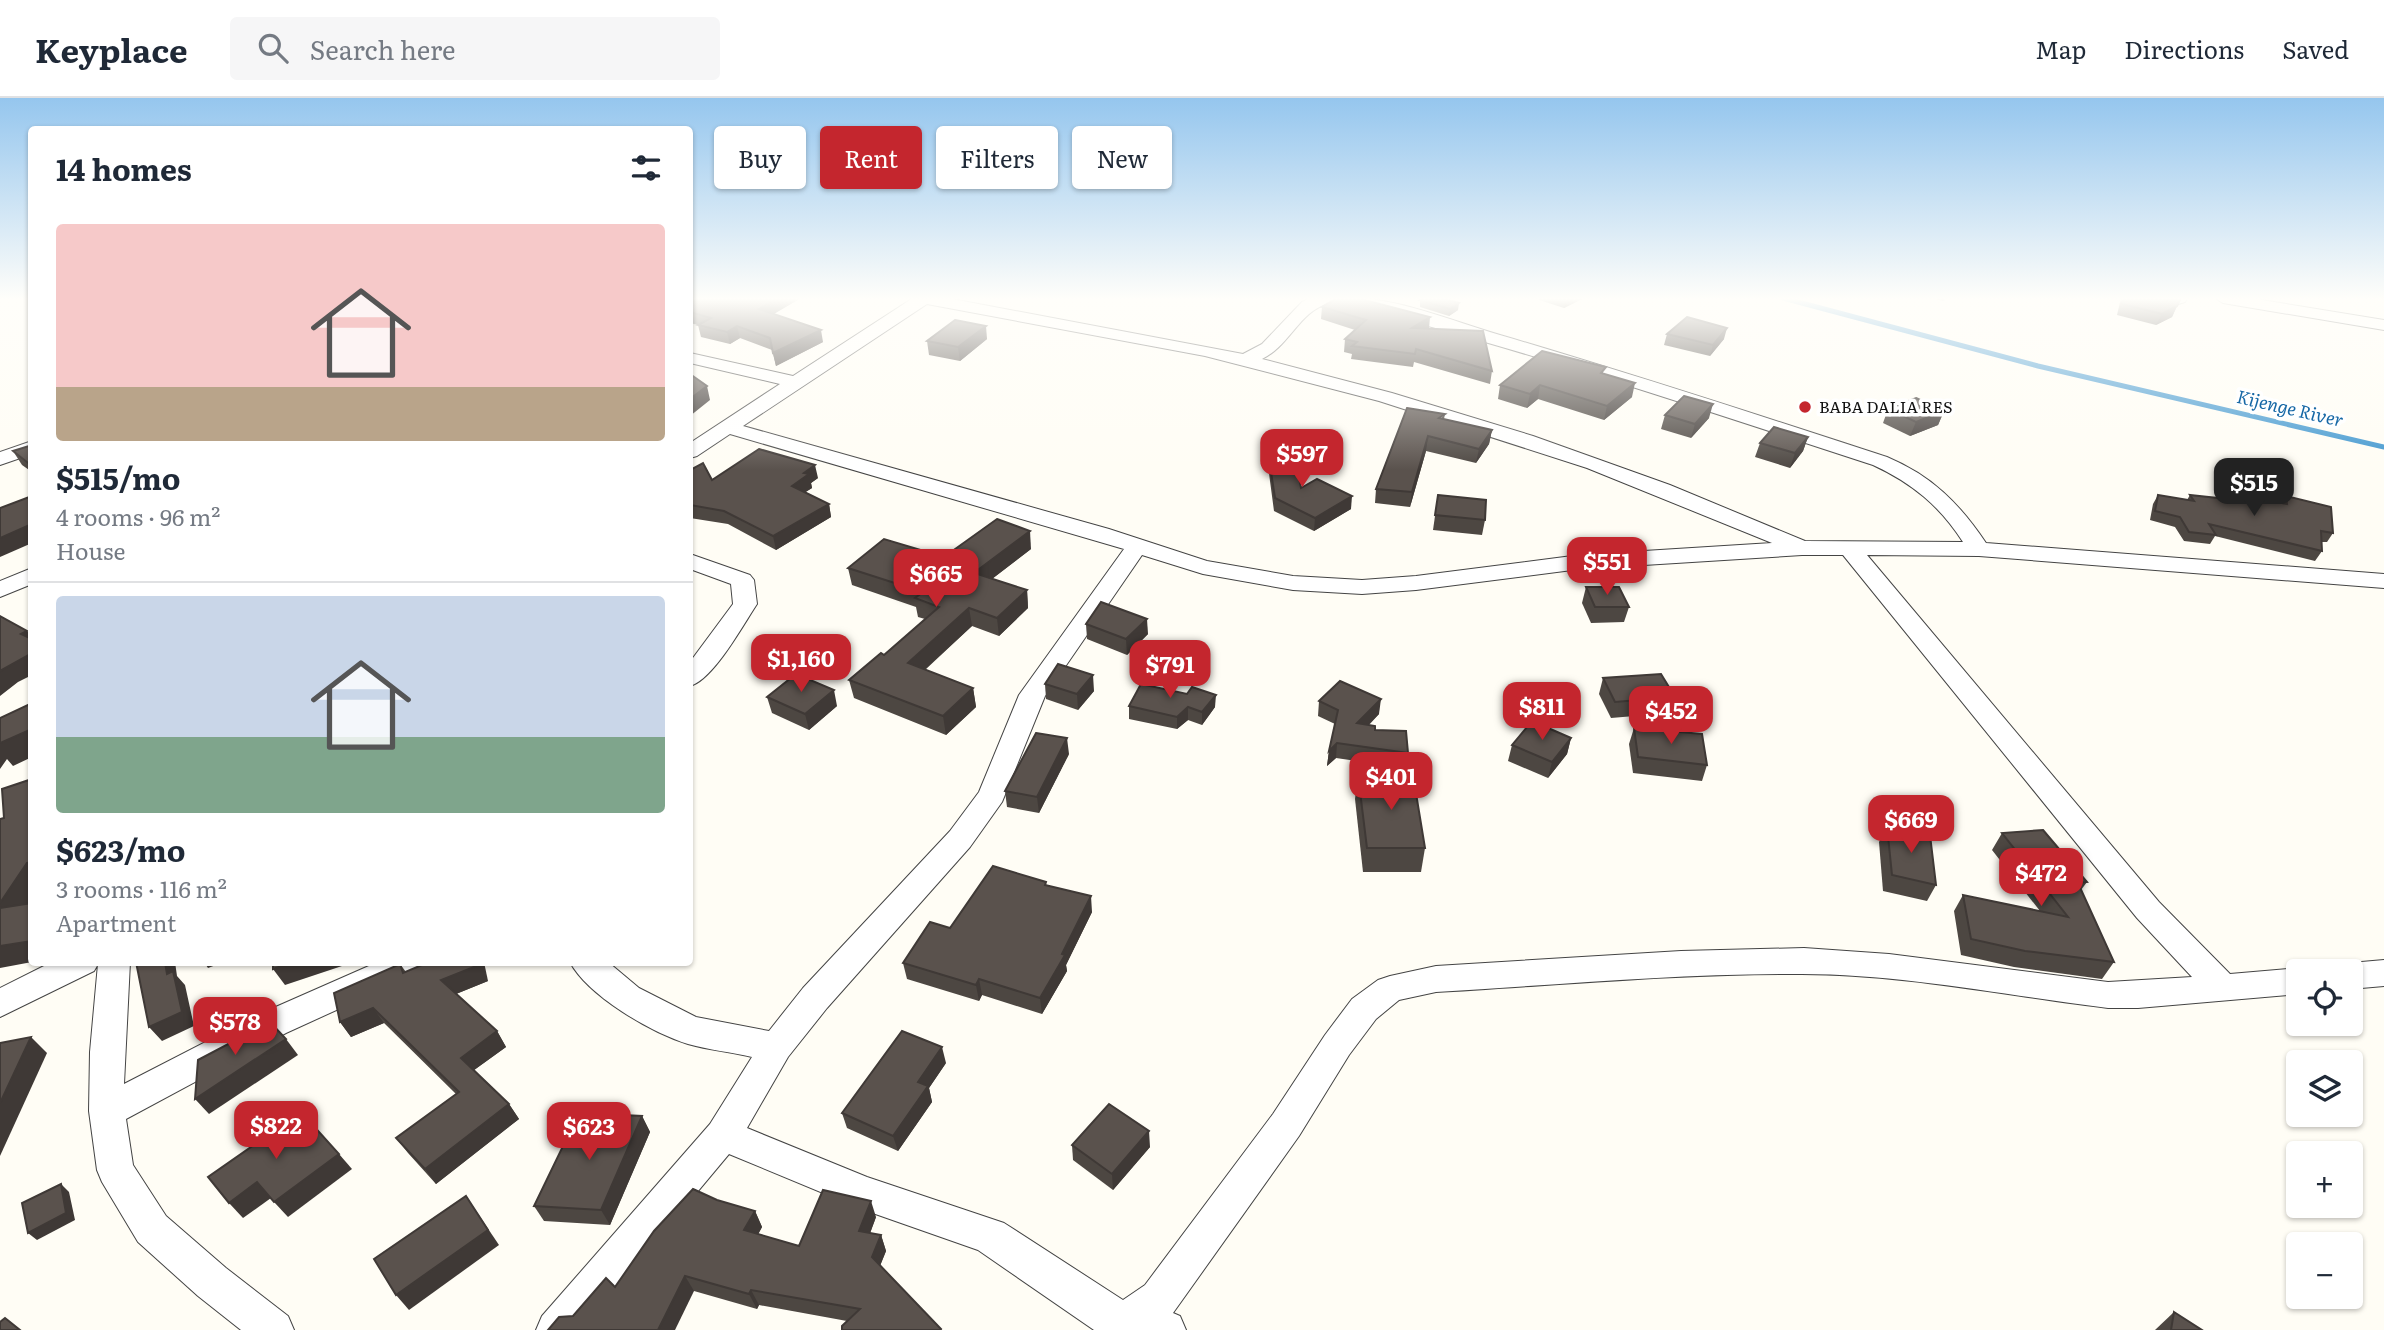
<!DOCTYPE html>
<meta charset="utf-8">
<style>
:root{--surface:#fff;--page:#f6f6f7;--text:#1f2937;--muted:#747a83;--line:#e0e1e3;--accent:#c4262e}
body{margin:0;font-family:Literata,serif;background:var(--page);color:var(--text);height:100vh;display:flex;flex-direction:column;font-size:26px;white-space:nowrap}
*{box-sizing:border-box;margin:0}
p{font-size:23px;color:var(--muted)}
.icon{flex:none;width:38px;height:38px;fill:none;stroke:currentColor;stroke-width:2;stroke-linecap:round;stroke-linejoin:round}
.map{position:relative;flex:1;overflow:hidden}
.details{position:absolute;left:28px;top:28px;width:665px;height:840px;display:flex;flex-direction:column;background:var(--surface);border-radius:7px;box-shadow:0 2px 5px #0004}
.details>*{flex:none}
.guide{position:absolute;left:714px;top:28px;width:665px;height:63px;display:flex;gap:14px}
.controls{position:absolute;left:2286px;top:861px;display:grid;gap:14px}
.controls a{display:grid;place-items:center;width:77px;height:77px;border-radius:7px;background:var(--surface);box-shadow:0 2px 5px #0004;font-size:35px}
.price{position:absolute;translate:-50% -60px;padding:0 16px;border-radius:14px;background:var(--accent);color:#fff;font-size:23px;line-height:46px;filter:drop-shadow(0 2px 4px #0008)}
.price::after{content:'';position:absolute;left:50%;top:42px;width:21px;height:16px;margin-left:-10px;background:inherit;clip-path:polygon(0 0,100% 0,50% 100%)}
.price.selected{background:#222;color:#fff}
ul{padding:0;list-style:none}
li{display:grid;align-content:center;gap:14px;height:371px;padding:0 28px}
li+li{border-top:2px solid var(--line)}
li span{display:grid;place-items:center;height:217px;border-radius:7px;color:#555}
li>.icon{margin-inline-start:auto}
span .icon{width:126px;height:126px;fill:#fffc;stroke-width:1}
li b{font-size:30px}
h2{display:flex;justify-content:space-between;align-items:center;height:84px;padding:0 28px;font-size:30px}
.pill{padding:0 24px;border-radius:7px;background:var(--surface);box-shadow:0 2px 5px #0004;font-size:24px;line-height:63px}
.pill.selected{background:var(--accent);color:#fff}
header{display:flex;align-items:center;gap:42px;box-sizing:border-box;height:98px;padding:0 35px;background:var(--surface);border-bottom:2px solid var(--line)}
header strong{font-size:33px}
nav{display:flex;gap:38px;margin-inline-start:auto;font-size:24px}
.search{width:490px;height:63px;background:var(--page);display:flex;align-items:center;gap:18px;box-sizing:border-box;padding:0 24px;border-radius:7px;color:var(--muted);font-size:26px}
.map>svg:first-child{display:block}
</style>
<header>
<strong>Keyplace</strong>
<div class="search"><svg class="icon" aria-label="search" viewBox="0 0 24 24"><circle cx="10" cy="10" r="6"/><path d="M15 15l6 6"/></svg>Search here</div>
<nav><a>Map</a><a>Directions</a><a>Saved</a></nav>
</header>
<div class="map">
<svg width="2384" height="1232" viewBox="0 0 2384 1232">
<rect width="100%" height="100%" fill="#fffdf5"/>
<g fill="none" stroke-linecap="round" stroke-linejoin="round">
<path stroke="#3f96cf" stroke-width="5" d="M1783,200L2038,268L2384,349"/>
<defs>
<g id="minor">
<path d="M913,200H947L1243,256L1262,246L1302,204L1310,200H1334L1332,204C1299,212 1291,247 1262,261L1392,295L1533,338L1670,387L1805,443L1963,444C1940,408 1912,385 1873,367C1695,309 1518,249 1337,204L1335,200C1390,196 1448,222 1500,237C1630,275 1758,317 1887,359C1932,378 1959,405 1986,445L2384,476V490L1979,458L1867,457L2159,804L2230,876L2298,870L2308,873H2298V896L2138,910H2108C2009,898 1902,876 1802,876C1680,875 1558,887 1436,894L1399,902L1376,921L1349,957L1299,1038L1173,1215L1180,1218L1186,1232H1094L978,1152L864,1112L729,1056L582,1232H536L542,1218L710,1026L752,959C731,954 709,952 688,946C652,935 588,898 570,864H608L639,890L696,919L769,933L803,890L950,733L979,694L1019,597L1124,451L730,336L697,358L690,360V345L780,286L690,265V255L793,278ZM927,206L1205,258L1379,303L1587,370L1772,445L1580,457L1416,478L1362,482L1293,478L1207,463L1109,431L743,328ZM1142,457L1203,476L1293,492L1362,496L1416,492L1580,471L1802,457H1843L2137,820L2192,879L2108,884L1889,856L1804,850L1681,853L1436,868L1390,878L1378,882L1352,901L1325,937L1273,1016L1145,1187L1123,1202L1004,1125L867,1079L747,1030L788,959L827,910L970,749L1002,704L1045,598Z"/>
<path d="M2160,200H2187L2185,204L2161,211L2153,206Z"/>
<path d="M2215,200H2250L2384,222V232L2223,205Z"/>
<path d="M32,343V356L0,367V354Z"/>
<path d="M690,456L750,477L754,482L757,506C743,527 713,582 690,588V564L733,506L731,486L690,471Z"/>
<path d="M32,470V486L0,499V483Z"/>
<path d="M2384,862V888L2350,891V873H2336L2339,869L2350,865Z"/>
<path d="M52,864H130L124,986L262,915L378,864H427L422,873L286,935L126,1021L133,1067L166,1118L226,1170L288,1218L294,1232H241L198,1198L138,1144L102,1084L97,1072L89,1013L90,954L98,866L94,873L0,919V890Z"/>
</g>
</defs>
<use href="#minor" stroke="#444" stroke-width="2"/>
<use href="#minor" fill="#fff" fill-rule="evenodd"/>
</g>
<g fill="#4d4742">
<path d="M690,200H801L773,216L823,244L776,268L772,252L740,240L730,246L701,239L698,227L690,225Z"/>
<path d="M1540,200H1584L1564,210L1539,202Z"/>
<path d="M1929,200H1946L1944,203Z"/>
<path d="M2121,200H2163L2177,208L2172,219L2156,227L2117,217Z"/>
<path d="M1420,202L1458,212L1449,218L1420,209Z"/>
<path d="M1322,209L1429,231L1492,273L1490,286L1414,264L1413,269L1351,261L1352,256L1344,254L1345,241L1355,232L1321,221Z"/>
<path d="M1667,236L1724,241L1710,258L1664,247Z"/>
<path d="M987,241L960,263L929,257L927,243Z"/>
<path d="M1605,276L1632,299L1604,322L1538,301L1527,310L1498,301L1500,287Z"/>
<path d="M1888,311L1944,313L1938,327L1910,338L1883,325Z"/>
<path d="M1445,316L1444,321L1492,332L1489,346L1476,365L1426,353L1410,409L1375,405L1376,391Z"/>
<path d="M1665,317L1709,320L1691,340L1661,331Z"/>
<path d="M1808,339L1803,353L1790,370L1755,359L1760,345Z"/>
<path d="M32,347V374L22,367L13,353Z"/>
<path d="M1268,355L1301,390L1351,411L1314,433L1274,413L1268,368Z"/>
<path d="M690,372L712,382L818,380L811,385L812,390L805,394L829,406L831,419L776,452L728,426L690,420Z"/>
<path d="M1438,397L1485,422L1482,437L1433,432Z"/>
<path d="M2158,397L2187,402L2190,397L2242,402L2245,398L2282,405L2286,398L2333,435L2327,444H2322V453L2315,463L2215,438L2210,446L2184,443L2175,429L2150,422L2153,406Z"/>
<path d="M1031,451L992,481L1027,492L1028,510L999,538L972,528L925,572L973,590L976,609L946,637L854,600L849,582L884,557L925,521L918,519L916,509L852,487L848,470Z"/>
<path d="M1586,489L1629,509L1624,524L1591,525L1582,505Z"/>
<path d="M1086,526L1148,536L1127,557L1087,541Z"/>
<path d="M1603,580L1675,599L1670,615L1611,620L1599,596Z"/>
<path d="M1045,586L1094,593L1078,612L1046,601Z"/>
<path d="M767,599L837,608L809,632L772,615Z"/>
<path d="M1319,603L1379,616L1369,627L1408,655L1405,670L1336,660L1327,668L1329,653L1335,626L1318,618Z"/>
<path d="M1129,608L1215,609L1202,627L1188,622L1177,631L1129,621Z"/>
<path d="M1634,630L1707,667L1702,683L1633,675L1629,646Z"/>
<path d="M1571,640L1567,656L1548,680L1508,663L1512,647Z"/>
<path d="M1069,656L1039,715L1007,709L1005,693Z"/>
<path d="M1358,677L1425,750L1421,774H1363L1355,701Z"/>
<path d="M1887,728L1936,787L1927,803L1883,793L1879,744Z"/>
<path d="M2002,735L2087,784L2081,792L2114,864L2102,881L2014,869L1961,857L1954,813L1963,797L2040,813L1992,752Z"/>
<path d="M1047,787L1092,814L1066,867L1067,873L1042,916L982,897L979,903L907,881L903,865L950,830Z"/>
<path d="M400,866L406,874L488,883L456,896L497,933L506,949L474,972L509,1006L519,1021L436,1086L408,1055L396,1040L456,996L384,925L351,939L340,924Z"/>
<path d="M946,965L929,990L932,1004L898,1053L847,1030L842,1015Z"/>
<path d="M642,1018L650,1034L610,1127L544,1123L534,1108Z"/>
<path d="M1072,1047L1150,1049L1113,1092L1073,1062Z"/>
<path d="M717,1102L755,1113L762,1129L758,1136L799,1148L876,1119L870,1135L881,1137L886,1153L880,1168L942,1232H842L847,1223L759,1207L757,1211L694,1193L573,1218L615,1189Z"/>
<path d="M2174,1214L2202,1232H2155Z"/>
</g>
<g fill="#3f3936">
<path d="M779,200H801L762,223L759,211Z"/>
<path d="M1566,200H1584L1564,210Z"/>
<path d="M1459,205L1458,212L1449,218L1450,211Z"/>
<path d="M2177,208L2172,219L2156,227L2162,216Z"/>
<path d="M1430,219L1429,231L1412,230Z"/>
<path d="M737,228L740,240L730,246L727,234Z"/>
<path d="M986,228L987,241L960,263L958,249Z"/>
<path d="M1727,230L1724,241L1710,258L1713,247Z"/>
<path d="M821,232L823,244L776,268L773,255Z"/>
<path d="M1635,285L1632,299L1604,322L1607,308Z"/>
<path d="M1540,287L1538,301L1527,310L1530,296Z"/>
<path d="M707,288L710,302L690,318V301Z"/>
<path d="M1713,306L1709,320L1691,340L1695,326Z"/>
<path d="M1944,313L1938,327L1910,338L1916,324Z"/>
<path d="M1492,332L1489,346L1476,365L1479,351Z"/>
<path d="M1428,338L1426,353L1410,409L1412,394Z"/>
<path d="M1808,339L1803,353L1790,370L1795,355Z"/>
<path d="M815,367L818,380L811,385L812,390L795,401L792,388L804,375Z"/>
<path d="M1352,398L1351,411L1314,433L1315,420Z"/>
<path d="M829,406L831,419L776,452L773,438Z"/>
<path d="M32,426V445L0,459V440Z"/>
<path d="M1030,433L1031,451L976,493L974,475Z"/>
<path d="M1027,492L1028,510L999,538L997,520Z"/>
<path d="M969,510L972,528L911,584L908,565Z"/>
<path d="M1147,521L1148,536L1127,557L1126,541Z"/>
<path d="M27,533L32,539V551L21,536Z"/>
<path d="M32,555V577L18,584L0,598V573Z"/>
<path d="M1093,577L1094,593L1078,612L1077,596Z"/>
<path d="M973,590L976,609L946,637L943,618Z"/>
<path d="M834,592L837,608L809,632L805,616Z"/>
<path d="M1216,597L1215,609L1202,627V614Z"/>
<path d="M1381,601L1379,616L1355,640L1357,625Z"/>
<path d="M1188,609V622L1177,631V619Z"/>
<path d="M32,631V659L13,668L7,661L0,671V639Z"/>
<path d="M1067,640L1069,656L1039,715L1037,699Z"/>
<path d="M1571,640L1567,656L1548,680L1552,664Z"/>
<path d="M1337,645L1336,660L1327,668L1329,653Z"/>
<path d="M32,764V802L13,830L0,816V805L27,765Z"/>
<path d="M1091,798L1092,814L1066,867L1067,873L1042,916L1040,900Z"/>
<path d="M32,843V864L0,870V848Z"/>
<path d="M165,864H175L177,878L185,887L194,928L162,943L149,929L167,876Z"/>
<path d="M204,864H224L208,870Z"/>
<path d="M293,864H345V867L285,887L273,871Z"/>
<path d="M479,864H484L488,883L451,898L441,882Z"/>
<path d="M979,881L982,897L979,903L976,887Z"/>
<path d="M373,910L384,925L351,939L340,924Z"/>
<path d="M497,933L506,949L470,975L461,960Z"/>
<path d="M31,939L47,955L0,1058V1005Z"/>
<path d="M286,941L298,957L209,1016L195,1001Z"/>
<path d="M942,949L946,965L929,990L932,1004L898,1053L893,1038L918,984Z"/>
<path d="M509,1006L519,1021L436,1086L425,1071Z"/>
<path d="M642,1018L650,1034L610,1127L601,1112Z"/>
<path d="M1149,1033L1150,1049L1113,1092L1112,1076Z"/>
<path d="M339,1056L352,1071L288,1119L274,1104Z"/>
<path d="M257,1084L271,1100L243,1120L229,1105Z"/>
<path d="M61,1086L69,1094L75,1122L37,1142L28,1135Z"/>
<path d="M466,1098L499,1147L409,1212L396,1197Z"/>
<path d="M871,1103L876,1119L865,1149L859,1133Z"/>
<path d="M755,1113L762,1129L752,1148L744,1132Z"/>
<path d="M881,1137L886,1153L877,1175L872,1159Z"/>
<path d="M685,1178L694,1193L675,1232H658Z"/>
<path d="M751,1192L759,1207L757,1211L749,1196Z"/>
</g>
<g fill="#5a524d" stroke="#3f3936" stroke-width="2">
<path d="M690,200H779L759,211L821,232L773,255L770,240L737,228L727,234L698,227L711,220L690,214Z"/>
<path d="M1337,200H1357L1430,219L1412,230L1483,233L1492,273L1416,251L1415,256L1352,248L1357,244L1345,241L1366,222L1322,209Z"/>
<path d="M1425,200H1441L1459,205L1450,211L1420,202Z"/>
<path d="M2124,200H2163L2168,202L2181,200L2177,208L2162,216L2122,206Z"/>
<path d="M1687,219L1727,230L1713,247L1667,236Z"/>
<path d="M955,222L986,228L958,249L927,243Z"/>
<path d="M1542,253L1606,269L1601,275L1635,285L1607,308L1540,287L1530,296L1500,287Z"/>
<path d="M690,276L707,288L690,301Z"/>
<path d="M1684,298L1713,306L1695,326L1665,317Z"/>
<path d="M1916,300L1944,313L1916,324L1888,311Z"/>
<path d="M1407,310L1445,316L1439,320L1492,332L1479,351L1428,338L1412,394L1376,391Z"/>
<path d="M1774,329L1808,339L1795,355L1760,345Z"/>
<path d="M32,347V368L13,353Z"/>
<path d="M759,351L815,367L804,375L809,376L792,388L829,406L773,438L724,413L690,407V372L703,365L712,382Z"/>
<path d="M1268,355L1296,363L1301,390L1317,381L1352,398L1315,420L1275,400Z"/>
<path d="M1438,397L1486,402L1485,422L1435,417Z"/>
<path d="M2158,397L2194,403L2190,397L2246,403L2245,398L2287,406L2286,398L2331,409L2333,435L2321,433L2322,453L2209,426L2216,437L2189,434L2180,419L2155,413Z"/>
<path d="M32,398V426L0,440V410Z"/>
<path d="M997,421L1030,433L974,475L1027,492L997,520L969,510L908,565L973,590L943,618L849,582L881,555L884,557L939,509L915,500L923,494L848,470L884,441L944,459Z"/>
<path d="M1586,489H1619L1629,509H1595Z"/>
<path d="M1101,504L1147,521L1126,541L1086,526Z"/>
<path d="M0,518L27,533L21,536L32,541V555L0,573Z"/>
<path d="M1058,566L1093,577L1077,596L1045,586Z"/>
<path d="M796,576L834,592L805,616L767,599Z"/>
<path d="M1661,576L1675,599L1615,604L1603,580Z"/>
<path d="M1340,583L1381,601L1357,625L1375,628V632L1406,633L1408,655L1337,645L1329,653L1338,612L1319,603Z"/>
<path d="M1141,586L1187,596L1192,589L1216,597L1202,614L1188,609L1177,619L1129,608Z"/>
<path d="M32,605V631L0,645V620Z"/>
<path d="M1532,623L1571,640L1552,664L1512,647Z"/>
<path d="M1634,630L1702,636L1707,667L1638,659Z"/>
<path d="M1036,635L1067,640L1037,699L1005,693Z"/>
<path d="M1358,677H1413L1425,750H1367Z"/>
<path d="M32,681V764L27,765L0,805V721L4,720L2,691Z"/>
<path d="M1887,728L1930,737L1936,787L1892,777Z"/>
<path d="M2043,732L2087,784L2078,785L2114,864L2025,853L1971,841L1963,797L2068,819L2002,735Z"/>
<path d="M993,768L1046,784L1045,787L1091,798L1062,856L1065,857L1040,900L979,881L976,887L903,865L930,824L950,830Z"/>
<path d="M32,805V843L0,848V810Z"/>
<path d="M136,864H165L167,876L173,873L182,914L149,929Z"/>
<path d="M273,864H293L273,871Z"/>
<path d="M429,864H479V867L441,882L497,933L461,960L509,1006L425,1071L396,1040L459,994L373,910L340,924L334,895L400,866L403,875Z"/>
<path d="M270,924L286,941L195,1001L198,962Z"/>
<path d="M902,933L942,949L918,984L928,988L893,1038L842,1015Z"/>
<path d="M31,939L0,1005V945Z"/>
<path d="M1109,1006L1149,1033L1112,1076L1072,1047Z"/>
<path d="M301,1014L339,1056L274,1104L257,1084L229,1105L208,1079Z"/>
<path d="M579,1015L642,1018L601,1112L534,1108Z"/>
<path d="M61,1086L66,1115L28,1135L22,1105Z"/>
<path d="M693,1091L717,1102L755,1113L744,1132L799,1148L823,1092L871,1103L859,1133L881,1137L872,1159L941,1231L940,1232H842V1228L860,1211L751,1192L749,1196L685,1178L658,1232H548L559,1219L573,1218L606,1180L615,1189L654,1133Z"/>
<path d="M466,1098L488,1132L396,1197L374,1161Z"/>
<path d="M2174,1214L2202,1232H2171Z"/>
<path d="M5,1220L20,1232H0V1224Z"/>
</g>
<linearGradient id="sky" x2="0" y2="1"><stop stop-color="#95c6ee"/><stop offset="0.54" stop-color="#fffefa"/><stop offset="1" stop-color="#fffefa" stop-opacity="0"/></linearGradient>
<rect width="2384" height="372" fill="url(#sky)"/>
<circle fill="#c4262e" stroke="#fff" stroke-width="2.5" cx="1805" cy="309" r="7"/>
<g text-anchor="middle" stroke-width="7" stroke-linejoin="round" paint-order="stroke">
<g font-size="16" fill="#111" stroke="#fff" text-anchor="start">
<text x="1819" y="315">BABA DALIA RES</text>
</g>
<g font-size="18" font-style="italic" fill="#1768a6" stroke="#fff">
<text transform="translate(2290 311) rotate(13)" y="6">Kijenge River</text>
</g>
</g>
</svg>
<div class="controls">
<a><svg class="icon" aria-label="locate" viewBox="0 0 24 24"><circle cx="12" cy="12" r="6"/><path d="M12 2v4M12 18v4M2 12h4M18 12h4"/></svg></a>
<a><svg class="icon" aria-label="layers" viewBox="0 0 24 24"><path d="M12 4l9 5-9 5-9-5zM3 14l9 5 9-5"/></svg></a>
<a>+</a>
<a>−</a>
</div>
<b class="price" style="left:1302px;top:391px">$597</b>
<b class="price selected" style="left:2254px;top:420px">$515</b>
<b class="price" style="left:1607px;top:499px">$551</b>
<b class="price" style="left:936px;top:511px">$665</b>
<b class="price" style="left:801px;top:596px">$1,160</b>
<b class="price" style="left:1170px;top:602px">$791</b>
<b class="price" style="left:1542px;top:644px">$811</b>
<b class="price" style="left:1671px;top:648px">$452</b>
<b class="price" style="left:1391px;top:714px">$401</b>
<b class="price" style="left:1911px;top:757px">$669</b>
<b class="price" style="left:2041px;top:810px">$472</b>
<b class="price" style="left:235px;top:959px">$578</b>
<b class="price" style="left:276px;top:1063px">$822</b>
<b class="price" style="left:589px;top:1064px">$623</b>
<div class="guide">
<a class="pill">Buy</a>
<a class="pill selected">Rent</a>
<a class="pill">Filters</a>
<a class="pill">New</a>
</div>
<section class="details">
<h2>14 homes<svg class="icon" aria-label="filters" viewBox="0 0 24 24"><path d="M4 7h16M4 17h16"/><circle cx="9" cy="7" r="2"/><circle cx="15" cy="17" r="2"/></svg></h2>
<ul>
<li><span style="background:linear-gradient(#f6c9c9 75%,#b9a48a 0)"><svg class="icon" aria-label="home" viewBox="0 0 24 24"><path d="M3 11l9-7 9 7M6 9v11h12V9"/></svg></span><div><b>$515/mo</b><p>4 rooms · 96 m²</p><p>House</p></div></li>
<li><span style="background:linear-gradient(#c9d6e8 65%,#7fa58c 0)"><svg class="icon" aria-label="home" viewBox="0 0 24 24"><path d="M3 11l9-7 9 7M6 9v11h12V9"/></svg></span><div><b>$623/mo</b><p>3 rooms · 116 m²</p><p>Apartment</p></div></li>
</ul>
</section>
</div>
